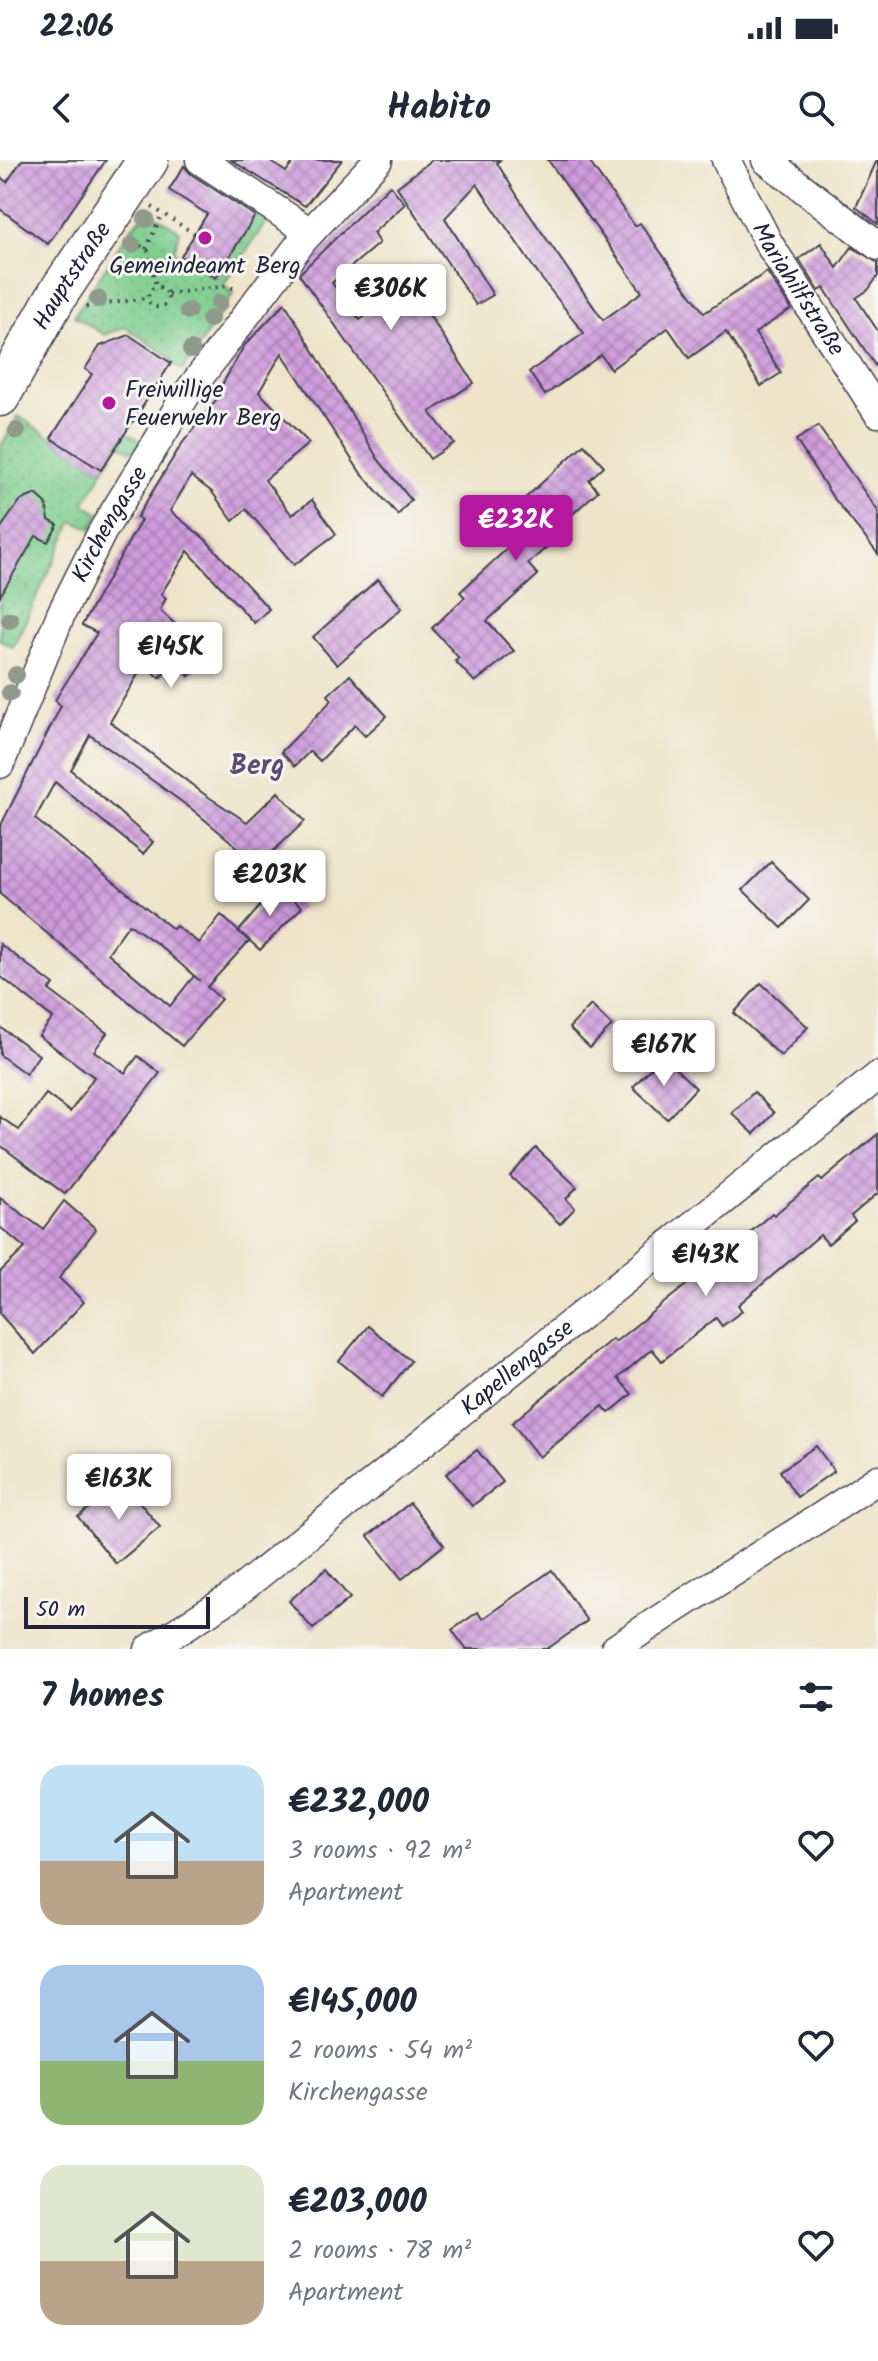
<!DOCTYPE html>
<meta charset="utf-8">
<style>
:root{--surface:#fff;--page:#f2f2f3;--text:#1f2937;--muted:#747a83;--accent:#b5179e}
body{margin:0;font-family:Kalam,sans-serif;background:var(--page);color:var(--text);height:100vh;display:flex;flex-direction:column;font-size:30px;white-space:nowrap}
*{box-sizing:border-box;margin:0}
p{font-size:26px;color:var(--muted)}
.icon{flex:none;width:44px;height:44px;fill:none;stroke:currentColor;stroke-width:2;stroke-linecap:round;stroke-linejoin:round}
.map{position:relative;height:1489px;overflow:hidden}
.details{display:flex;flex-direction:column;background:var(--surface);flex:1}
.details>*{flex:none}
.scale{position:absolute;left:24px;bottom:20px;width:186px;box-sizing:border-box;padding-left:8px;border:4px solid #22223b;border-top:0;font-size:22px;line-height:28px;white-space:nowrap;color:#22223b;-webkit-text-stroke:6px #f6f6f2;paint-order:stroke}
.price{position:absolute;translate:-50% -68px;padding:0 18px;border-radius:8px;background:#fff;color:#222;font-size:26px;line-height:52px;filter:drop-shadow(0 2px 4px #0008)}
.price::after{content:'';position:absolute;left:50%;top:48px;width:24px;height:18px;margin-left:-12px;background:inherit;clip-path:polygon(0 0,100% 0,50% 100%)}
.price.selected{background:var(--accent);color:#fff}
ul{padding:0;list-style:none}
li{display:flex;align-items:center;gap:24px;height:200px;padding:0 40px}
li span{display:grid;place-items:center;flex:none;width:224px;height:160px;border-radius:24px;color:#555}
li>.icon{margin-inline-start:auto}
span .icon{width:96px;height:96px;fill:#fffc;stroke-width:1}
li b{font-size:34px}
h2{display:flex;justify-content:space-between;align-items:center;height:96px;padding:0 40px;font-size:34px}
.status{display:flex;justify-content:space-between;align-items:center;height:56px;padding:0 40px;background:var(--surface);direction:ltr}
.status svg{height:22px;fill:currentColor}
header{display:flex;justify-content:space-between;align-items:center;height:104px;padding:0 40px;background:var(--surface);font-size:36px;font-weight:800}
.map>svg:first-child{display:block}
</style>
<div class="status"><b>22:06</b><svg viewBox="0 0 49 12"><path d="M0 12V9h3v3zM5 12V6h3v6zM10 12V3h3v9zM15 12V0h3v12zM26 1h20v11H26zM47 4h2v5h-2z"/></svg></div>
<header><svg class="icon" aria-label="back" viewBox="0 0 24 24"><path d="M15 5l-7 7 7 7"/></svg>Habito<svg class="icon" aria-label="search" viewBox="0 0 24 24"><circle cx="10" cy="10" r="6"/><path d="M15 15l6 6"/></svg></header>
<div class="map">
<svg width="878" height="1489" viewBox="0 0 878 1489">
<defs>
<pattern id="grass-dots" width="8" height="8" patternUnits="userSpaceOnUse" patternTransform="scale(2)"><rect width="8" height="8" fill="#7ecd8d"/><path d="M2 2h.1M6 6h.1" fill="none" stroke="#6db07b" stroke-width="1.8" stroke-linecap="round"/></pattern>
<pattern id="building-cross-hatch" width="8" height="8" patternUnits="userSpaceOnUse" patternTransform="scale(2)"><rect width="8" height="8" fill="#cf9bdd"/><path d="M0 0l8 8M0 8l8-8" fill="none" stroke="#a87eb4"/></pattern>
</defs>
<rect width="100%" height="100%" fill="#f6f6f2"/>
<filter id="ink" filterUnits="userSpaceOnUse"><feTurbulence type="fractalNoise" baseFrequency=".0125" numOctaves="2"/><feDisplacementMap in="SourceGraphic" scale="16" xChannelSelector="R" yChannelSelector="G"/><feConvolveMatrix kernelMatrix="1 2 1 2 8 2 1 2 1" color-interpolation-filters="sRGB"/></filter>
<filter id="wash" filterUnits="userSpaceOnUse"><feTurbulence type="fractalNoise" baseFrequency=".006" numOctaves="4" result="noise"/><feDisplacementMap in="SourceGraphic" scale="32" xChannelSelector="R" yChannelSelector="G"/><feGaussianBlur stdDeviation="1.8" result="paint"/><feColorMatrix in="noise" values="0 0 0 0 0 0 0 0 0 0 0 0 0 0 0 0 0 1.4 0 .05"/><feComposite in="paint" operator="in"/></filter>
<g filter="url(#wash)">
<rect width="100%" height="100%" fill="#efe4c9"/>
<g fill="url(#grass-dots)" stroke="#507864" stroke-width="2">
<path d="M148,51L180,71L174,91L216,118L256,54L267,61L223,125L234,133L183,210L171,203L173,199L125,167L105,175L74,156L132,67Z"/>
<path d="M18,256L101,310L126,272L142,282L135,293L119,284L84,344L100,354L92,369L73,361L13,487L0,480V288Z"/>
</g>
<g id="blocks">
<g fill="url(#building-cross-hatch)" fill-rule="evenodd">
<path d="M22,0H106L48,84L0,49V17L7,22Z"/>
<path d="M231,0H268L286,12L295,0H342L305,46Z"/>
<path d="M432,0H500L497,3L525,48L603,160L642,132L548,0H588L635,66L640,63L704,153L767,112L791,149L755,173L781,213L761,226L726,172L689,198L668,168L611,209L601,195L545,235L529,212L584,173L538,114L477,24L445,58L493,135L476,145L397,27Z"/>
<path d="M877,0H878V64L856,47Z"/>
<path d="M184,6L191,14L255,56L216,118L181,96L207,54L169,30Z"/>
<path d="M390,25L405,44L373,73L379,83L332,123L360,160L410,126L474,223L430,252L454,283L430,299L299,114Z"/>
<path d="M821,83L837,108L852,87L878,103V116L868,130L856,138L878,171V210L824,128L819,131L799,99Z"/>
<path d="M285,143L378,299L411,340L398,355L360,312L282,193L259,232L309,283L265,320L292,355L312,340L336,374L294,405L246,349L233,361L212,332L191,316L170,351L205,379L269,449L254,463L188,391L161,434L166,438L160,450L210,497L189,516L174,501L160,518L144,504L110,562L204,634L247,662L278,632L305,661L259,705L193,650L90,575L71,610L153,682L143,694L55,622L35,659L173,769L176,766L199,783L221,755L249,781L207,827L221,839L182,886L0,734V667L61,546L55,540L97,473L82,465L141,360L137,357L181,285L222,232L219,230L244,186ZM129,764L159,785L200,821L194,816L170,846L108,793Z"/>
<path d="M129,175L171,203L101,310L51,278L92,214L85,209L100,186Z"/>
<path d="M818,266L878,351V394L832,336L796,280Z"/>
<path d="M584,284L604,306L589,320L598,331L566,360L571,365L528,404L538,415L487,461L514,491L475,522L455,501L459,498L432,468L465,437L460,432L511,385L494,367Z"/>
<path d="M36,334L46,343L49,360L58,365L48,382L36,376L0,436V369L20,341Z"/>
<path d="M378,419L402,448L337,505L313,477Z"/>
<path d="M350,515L387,556L365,576L355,565L320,601L310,591L295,606L281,592L332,540L328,535Z"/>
<path d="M771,702L809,740L782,768L743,730Z"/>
<path d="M277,726L302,747L260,790L239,771Z"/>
<path d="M0,784L54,825L49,830L107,873L94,891L125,913L138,896L160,913L65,1034L0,985V957L19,970L46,934L70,952L94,917L39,876L53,858L0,816Z"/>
<path d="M761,823L808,867L781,896L734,853Z"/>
<path d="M591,845L612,866L590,888L569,868Z"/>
<path d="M0,867L39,895L26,914L0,895Z"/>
<path d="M662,896L696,928L667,959L633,927Z"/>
<path d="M754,932L774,953L754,974L732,953Z"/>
<path d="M878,974V1033L851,1056L855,1061L828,1084L820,1075L738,1145L742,1151L722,1166L716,1158L662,1201L652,1189L618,1218L632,1234L609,1253L603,1246L539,1297L512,1263L612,1179L615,1182L735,1086L772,1053L774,1055L819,1018L822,1021Z"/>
<path d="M536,988L577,1027L566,1039L575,1048L560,1064L510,1016Z"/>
<path d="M0,1038L43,1069L64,1041L96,1069L59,1118L84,1142L35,1194L0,1154V1112L25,1088L0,1067Z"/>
<path d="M368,1166L411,1201L382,1237L339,1201Z"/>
<path d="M816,1286L834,1311L797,1337L780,1311Z"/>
<path d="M477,1290L503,1322L472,1346L446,1314Z"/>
<path d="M122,1321L160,1367L116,1404L78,1357Z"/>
<path d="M410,1343L444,1385L402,1419L368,1376Z"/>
<path d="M326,1409L350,1438L313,1469L289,1441Z"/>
<path d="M552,1410L587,1461L547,1489H466L452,1470L478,1452L482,1459Z"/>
</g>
</g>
</g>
<g filter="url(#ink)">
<use href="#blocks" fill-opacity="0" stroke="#413f50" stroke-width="2"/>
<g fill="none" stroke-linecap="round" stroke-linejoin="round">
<defs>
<g id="minor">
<path d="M200,0L310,72"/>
<path id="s1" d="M726,0L769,84L878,253"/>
<path d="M766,0L878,86"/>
<path id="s2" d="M0,604L61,454L102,372L186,235L303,80L378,0"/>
<path id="s3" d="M149,1489L230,1438L878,916"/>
<path d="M615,1489C701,1429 792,1378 878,1319"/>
</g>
<g id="secondary">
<path id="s4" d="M0,236L57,135L148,0"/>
</g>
</defs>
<use href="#minor" stroke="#413f50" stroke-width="31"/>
<use href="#secondary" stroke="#413f50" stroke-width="43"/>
<g stroke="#413f50" stroke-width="4" stroke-dasharray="2 6" stroke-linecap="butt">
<path d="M152,47L195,74"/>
<path d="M134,81L148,91L156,126"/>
<path d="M146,89L162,54"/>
<circle cx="158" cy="137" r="10"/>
<path d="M168,134L226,126L236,129"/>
<path d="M86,147L147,138"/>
</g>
<use href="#minor" stroke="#fff" stroke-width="28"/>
<use href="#secondary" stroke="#fff" stroke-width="40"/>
</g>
<g fill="#909a8b">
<circle cx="146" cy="59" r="9"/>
<circle cx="132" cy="85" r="9"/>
<circle cx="98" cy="139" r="9"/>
<circle cx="219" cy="143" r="9"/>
<circle cx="188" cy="151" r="9"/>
<circle cx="210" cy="159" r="9"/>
<circle cx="191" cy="190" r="9"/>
<circle cx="17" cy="271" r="9"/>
<circle cx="10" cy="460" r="9"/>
<circle cx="16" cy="515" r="9"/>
<circle cx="10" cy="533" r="9"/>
</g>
</g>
<g fill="#b5179e" stroke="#f6f6f2" stroke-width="3">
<circle cx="205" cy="78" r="8"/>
<circle cx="109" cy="243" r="8"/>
</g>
<g text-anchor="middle" stroke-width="6" stroke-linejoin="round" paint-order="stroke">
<g font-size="24" fill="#22223b" stroke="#f6f6f2">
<text x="205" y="113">Gemeindeamt Berg</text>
<text x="125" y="237" text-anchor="start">Freiwillige<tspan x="125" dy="28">Feuerwehr Berg</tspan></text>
</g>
<g font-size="24" fill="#22223b" stroke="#f6f6f2">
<text dy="8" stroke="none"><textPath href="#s4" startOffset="140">Hauptstraße</textPath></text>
<text dy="8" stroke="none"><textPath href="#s1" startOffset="148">Mariahilfstraße</textPath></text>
<text dy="8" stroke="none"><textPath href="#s2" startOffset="264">Kirchengasse</textPath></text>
<text dy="8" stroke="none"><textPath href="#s3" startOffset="464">Kapellengasse</textPath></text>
</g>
<g font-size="28" font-weight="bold" fill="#5f4c74" stroke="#f6f6f2">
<text x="257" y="614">Berg</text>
</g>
</g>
</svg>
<div class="scale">50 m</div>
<b class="price" style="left:391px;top:172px">€306K</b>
<b class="price selected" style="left:516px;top:403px">€232K</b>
<b class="price" style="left:171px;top:530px">€145K</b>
<b class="price" style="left:270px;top:758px">€203K</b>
<b class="price" style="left:664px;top:928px">€167K</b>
<b class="price" style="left:706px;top:1138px">€143K</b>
<b class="price" style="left:119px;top:1362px">€163K</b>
</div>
<section class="details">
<h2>7 homes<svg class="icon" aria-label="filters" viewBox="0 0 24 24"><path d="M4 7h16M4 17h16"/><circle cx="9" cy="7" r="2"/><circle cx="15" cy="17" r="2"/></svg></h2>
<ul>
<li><span style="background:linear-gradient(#bfe0f5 60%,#b9a48a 0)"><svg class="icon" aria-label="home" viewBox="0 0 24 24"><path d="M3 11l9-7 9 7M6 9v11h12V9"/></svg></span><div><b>€232,000</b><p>3 rooms · 92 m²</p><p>Apartment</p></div><svg class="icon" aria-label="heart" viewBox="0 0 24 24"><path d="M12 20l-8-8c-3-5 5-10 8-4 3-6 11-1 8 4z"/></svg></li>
<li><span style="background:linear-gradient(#a9c7e8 60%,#8fb573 0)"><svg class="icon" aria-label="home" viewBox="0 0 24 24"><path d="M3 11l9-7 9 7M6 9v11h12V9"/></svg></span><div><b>€145,000</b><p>2 rooms · 54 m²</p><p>Kirchengasse</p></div><svg class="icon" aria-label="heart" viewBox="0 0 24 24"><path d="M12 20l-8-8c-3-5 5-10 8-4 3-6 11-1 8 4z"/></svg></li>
<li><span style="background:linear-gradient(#dfe7d0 60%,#b9a48a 0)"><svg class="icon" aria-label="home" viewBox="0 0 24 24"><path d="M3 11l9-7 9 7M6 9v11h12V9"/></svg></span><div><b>€203,000</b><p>2 rooms · 78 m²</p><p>Apartment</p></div><svg class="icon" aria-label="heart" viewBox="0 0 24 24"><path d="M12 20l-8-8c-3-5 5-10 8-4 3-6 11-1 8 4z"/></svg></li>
</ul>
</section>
